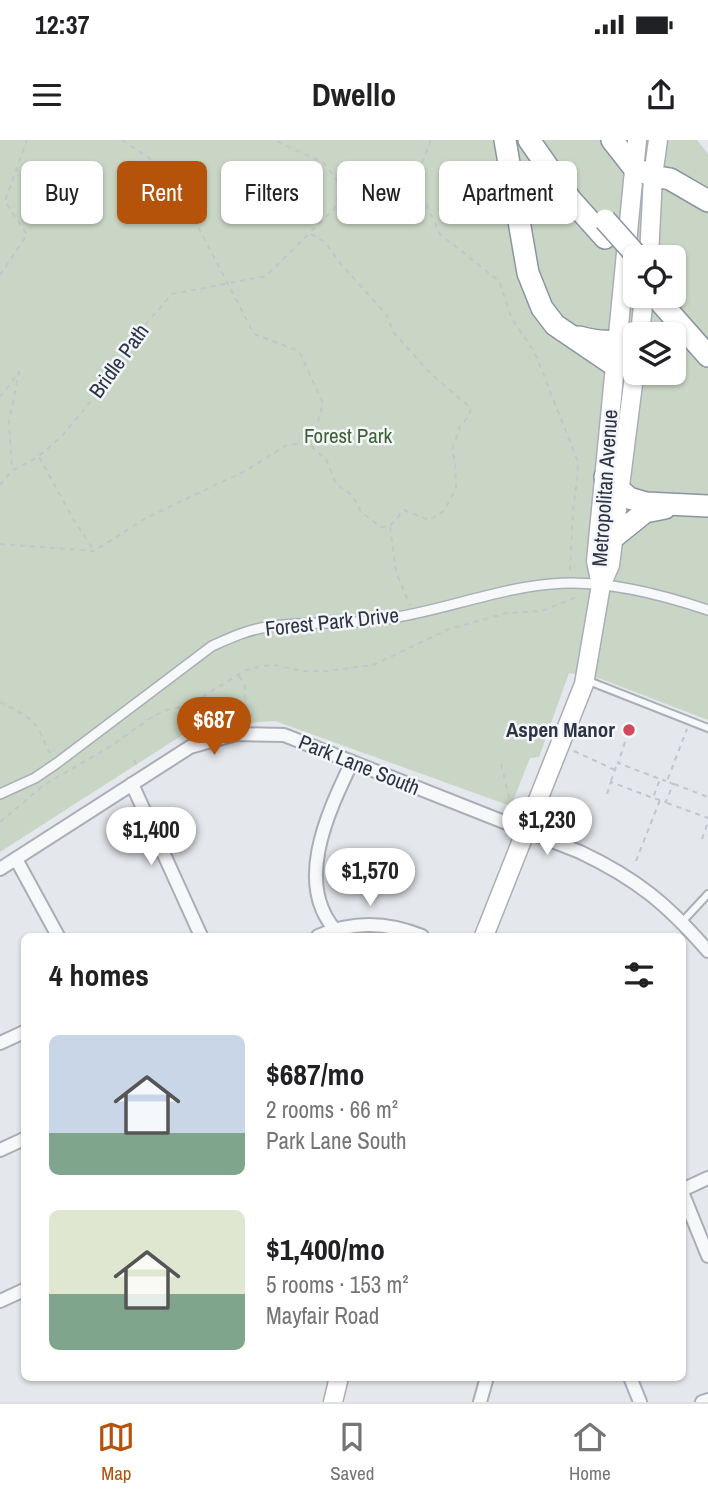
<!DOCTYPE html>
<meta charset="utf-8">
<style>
:root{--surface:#fff;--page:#f2f2f2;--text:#202124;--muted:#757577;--line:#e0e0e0;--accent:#b45309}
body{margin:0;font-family:"Archivo Narrow",sans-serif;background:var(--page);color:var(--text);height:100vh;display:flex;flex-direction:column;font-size:26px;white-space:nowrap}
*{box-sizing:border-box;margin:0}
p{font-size:23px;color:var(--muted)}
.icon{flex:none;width:38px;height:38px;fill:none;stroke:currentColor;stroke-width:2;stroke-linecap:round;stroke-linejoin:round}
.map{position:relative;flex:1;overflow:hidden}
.drawer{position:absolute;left:21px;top:793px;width:665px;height:448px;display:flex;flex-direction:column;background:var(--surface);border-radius:10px;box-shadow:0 2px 5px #0004}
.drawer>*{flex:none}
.guide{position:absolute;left:21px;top:21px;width:667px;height:63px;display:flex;gap:14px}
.controls{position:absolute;left:623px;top:105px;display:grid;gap:14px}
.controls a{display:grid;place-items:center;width:63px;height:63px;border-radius:10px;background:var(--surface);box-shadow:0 2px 5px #0004;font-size:35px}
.price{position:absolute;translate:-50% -60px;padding:0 16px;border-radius:24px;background:#fff;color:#222;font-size:23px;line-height:46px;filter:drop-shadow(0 2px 4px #0008)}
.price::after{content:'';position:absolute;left:50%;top:42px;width:21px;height:16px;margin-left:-10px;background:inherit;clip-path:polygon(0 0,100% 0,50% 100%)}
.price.selected{background:var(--accent);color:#fff}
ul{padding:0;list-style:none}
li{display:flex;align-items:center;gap:21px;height:175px;padding:0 28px}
li span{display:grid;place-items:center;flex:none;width:196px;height:140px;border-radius:10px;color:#555}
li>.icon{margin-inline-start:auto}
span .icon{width:84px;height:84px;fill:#fffc;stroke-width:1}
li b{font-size:30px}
h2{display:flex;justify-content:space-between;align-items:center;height:84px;padding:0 28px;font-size:30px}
.tag{padding:0 24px;border-radius:10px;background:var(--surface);box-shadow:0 2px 5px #0004;font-size:24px;line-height:63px}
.tag.selected{background:var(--accent);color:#fff}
.status{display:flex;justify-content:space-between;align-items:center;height:49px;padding:0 35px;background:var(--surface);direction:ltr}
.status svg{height:19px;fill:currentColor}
header{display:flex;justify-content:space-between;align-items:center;height:91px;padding:0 28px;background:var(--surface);font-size:32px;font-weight:700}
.dock{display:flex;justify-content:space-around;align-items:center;height:98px;border-top:2px solid var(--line);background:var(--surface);font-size:19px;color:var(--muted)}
.dock a{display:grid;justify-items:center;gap:4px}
.dock .selected{color:var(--accent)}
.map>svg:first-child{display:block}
</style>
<div class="status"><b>12:37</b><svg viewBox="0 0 49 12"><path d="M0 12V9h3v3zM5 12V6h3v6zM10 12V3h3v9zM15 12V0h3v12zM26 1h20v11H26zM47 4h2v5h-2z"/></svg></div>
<header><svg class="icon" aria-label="menu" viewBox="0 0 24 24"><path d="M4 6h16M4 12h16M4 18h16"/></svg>Dwello<svg class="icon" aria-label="share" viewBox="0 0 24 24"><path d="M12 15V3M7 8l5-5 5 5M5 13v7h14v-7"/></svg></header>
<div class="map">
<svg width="708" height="1262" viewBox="0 0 708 1262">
<rect width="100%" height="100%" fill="#e4e7ec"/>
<path fill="#c9d6c5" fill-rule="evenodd" d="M0,0H697L708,14V580L601,539L569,533L539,617L530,618L511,666L275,581L236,584L184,594L0,712ZM635,117H674V156H635ZM635,194H674V233H635Z"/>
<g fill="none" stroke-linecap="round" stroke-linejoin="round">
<defs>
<g id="service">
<path d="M586,540L708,588"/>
<path d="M682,782L708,754"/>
</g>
<path id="pedestrian" d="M0,654L35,638L57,623L212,506C230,498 247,490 267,487C304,481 342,485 379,480C437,473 493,449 551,444C603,439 660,454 708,470"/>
<g id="minor">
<path d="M132,644L201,796"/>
<path d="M16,719L58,796"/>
<path d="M0,729L190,607L236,594L284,595L580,712C637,739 667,764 708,811"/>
<path d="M318,796C352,781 388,782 422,796"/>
<path d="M341,796C291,749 327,674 352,622"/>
<path d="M0,903L24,892"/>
<path d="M0,1010L24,999"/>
<path d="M682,1050L708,1038"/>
<path d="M682,1052L708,1116"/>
<path d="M0,1161L24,1150"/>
<path d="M630,1237L640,1262"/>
<path d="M480,1262L487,1237"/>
<path d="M702,1262L708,1260"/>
</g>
<g id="secondary">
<path d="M649,117L653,36L658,0"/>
<path d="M640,194L644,156"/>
<path d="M601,445L596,421L637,0"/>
<path d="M484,796L584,544L601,445L610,425L635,228"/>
<path d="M333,1262L339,1237"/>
</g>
<g id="motorway">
<path d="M505,0L528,133L542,168L555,185L614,225"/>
<path d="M529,0L571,60L605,98"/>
<path d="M612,0L634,28L653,36L670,39L708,61"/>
<path d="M655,156L708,216"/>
<path d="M579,197C606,204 615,203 640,191"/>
<path d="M605,337L629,358L646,363L708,366"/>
<path d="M614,397L645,372L665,368"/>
</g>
</defs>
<use href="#service" stroke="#a9aeb7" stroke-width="10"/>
<use href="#pedestrian" stroke="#a9aeb7" stroke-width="12"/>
<use href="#minor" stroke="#a9aeb7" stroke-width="16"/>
<use href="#secondary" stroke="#a9aeb7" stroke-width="21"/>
<use href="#motorway" stroke="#8b94a3" stroke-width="24"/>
<g stroke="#c2c5cb" stroke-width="2" stroke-dasharray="5 5" stroke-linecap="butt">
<path d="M122,0L169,31L254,194L299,211L323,263L317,285L308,302"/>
<path d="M431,0L415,41L440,94L499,141L512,179L534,211L577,319L578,332L573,370L570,434"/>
<path d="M338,40L413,41"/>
<path d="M311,94L325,102L340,123L386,174L394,193L431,234L471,268L469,276L460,286L452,310L455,321L456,348L444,371L429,380L404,370L390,386"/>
<path d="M0,135L27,95L5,61L27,0"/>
<path d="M0,257L19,232L9,281L12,330"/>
<path d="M39,317L75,382L93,409"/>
<path d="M0,345L12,331L39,316L62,296L118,228L125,208L172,154L266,136L334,69L340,50L337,40L324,23L274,0"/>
<path d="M0,404L94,411L146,378L245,331L287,305L307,303L326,319L336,344L353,356L361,372L381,387L390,386L396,432L410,465"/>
<path d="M239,536L245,546V575"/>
<path d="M0,562C14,570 34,577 40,592C44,600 45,606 50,613"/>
<path d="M625,602L618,623L660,639"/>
<path d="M574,611L615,630"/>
<path d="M134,620L137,626"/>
<path d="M501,624L510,661"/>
<path d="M611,641L617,624"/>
<path d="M674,644L708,657"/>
<path d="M607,654L611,642L653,658"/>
<path d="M660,660L653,658L660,639L666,641"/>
<path d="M667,663L708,678"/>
<path d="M0,682L44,645L111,606L155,575L170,569L188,566L244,531L261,526L275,525L302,531H327L373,525L449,489L507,473L542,471L579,456"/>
<path d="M702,699L708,682"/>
<path d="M636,721L660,660L666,662L673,644L667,641L687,589"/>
</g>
<use href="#service" stroke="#f7f8fa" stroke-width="6"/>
<use href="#pedestrian" stroke="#f7f8fa" stroke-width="9"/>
<use href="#minor" stroke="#f7f8fa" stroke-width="12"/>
<use href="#secondary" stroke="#fff" stroke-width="18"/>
<use href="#motorway" stroke="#fff" stroke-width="21"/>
<defs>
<path id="motorway-bridge" d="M605,80L638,117"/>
</defs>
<use href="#motorway-bridge" stroke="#8b94a3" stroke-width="24" stroke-linecap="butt"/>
<use href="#motorway-bridge" stroke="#fff" stroke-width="21"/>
</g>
<circle fill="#d1495b" stroke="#f4f6f9" stroke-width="2.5" cx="629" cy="590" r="7"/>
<g text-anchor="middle" stroke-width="5" stroke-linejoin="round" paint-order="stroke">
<g font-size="21" fill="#2b3445" stroke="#f4f6f9">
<text transform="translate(119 221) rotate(-54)" y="7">Bridle Path</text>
<text transform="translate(605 348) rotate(-86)" y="7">Metropolitan Avenue</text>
<text transform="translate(332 482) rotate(-6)" y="7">Forest Park Drive</text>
<text transform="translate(359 625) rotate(22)" y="7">Park Lane South</text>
</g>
<g font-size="21" fill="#3f6138" stroke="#f4f6f9">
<text x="348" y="303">Forest Park</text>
</g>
<g font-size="21" font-weight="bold" fill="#2b3445" stroke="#f4f6f9" text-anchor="end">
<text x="615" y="597">Aspen Manor</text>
</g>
</g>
</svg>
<div class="controls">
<a><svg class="icon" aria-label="locate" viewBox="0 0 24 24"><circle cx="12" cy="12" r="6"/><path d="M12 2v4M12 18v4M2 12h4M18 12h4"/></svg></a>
<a><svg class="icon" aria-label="layers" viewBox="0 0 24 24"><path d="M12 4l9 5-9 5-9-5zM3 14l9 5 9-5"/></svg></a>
</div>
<b class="price selected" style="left:214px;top:617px">$687</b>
<b class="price" style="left:547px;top:717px">$1,230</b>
<b class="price" style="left:151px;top:727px">$1,400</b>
<b class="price" style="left:370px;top:768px">$1,570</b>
<div class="guide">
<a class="tag">Buy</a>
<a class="tag selected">Rent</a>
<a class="tag">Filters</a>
<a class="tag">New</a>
<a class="tag">Apartment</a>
</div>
<section class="drawer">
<h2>4 homes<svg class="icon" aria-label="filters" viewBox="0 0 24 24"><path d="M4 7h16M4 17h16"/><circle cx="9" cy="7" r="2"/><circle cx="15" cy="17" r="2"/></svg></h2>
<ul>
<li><span style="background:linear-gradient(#c9d6e8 70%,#7fa58c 0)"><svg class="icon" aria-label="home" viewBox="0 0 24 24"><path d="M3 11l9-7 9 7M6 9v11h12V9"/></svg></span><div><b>$687/mo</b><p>2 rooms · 66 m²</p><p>Park Lane South</p></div></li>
<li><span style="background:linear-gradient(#dfe7d0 60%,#7fa58c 0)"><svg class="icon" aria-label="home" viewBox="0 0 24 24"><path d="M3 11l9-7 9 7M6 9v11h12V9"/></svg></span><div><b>$1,400/mo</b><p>5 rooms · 153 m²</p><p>Mayfair Road</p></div></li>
</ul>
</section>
</div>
<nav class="dock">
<a class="selected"><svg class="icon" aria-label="map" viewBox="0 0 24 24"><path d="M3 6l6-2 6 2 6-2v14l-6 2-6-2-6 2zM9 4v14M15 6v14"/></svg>Map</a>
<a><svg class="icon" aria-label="saved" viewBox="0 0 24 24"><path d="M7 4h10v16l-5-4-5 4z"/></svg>Saved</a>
<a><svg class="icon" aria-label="home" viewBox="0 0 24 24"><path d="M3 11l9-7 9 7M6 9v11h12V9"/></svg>Home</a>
</nav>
